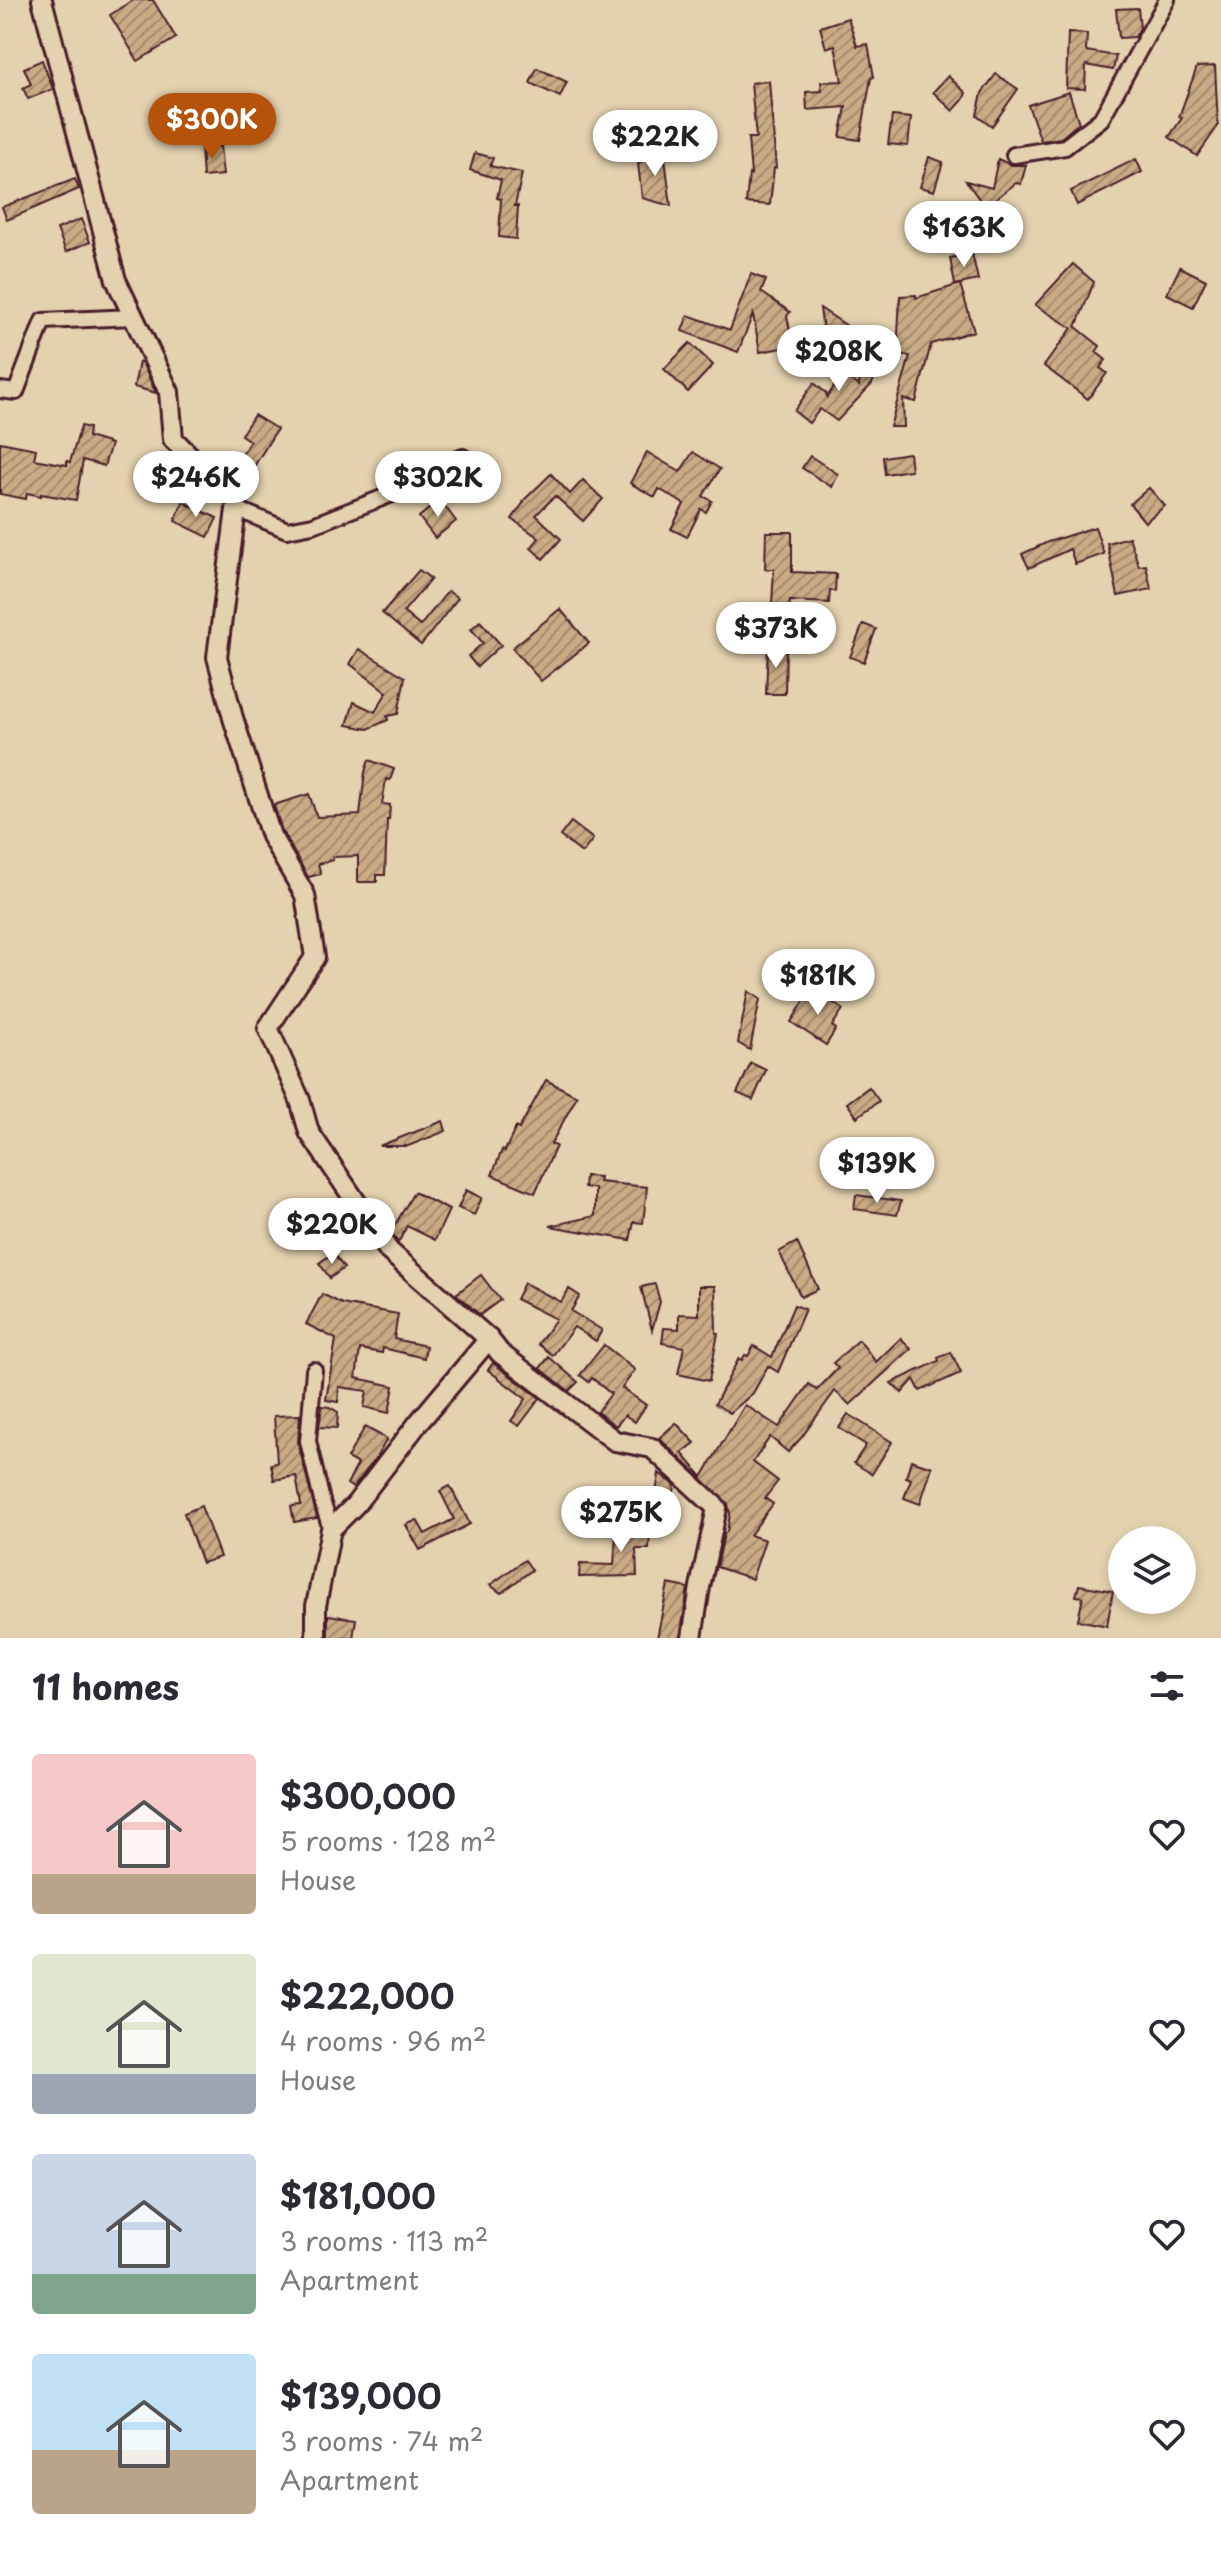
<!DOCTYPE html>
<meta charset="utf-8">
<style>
:root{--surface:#fff;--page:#f7f7f7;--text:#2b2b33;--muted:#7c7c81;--accent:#b45309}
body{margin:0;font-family:"Playpen Sans",sans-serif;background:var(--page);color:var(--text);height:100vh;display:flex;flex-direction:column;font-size:30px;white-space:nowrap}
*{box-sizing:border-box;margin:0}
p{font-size:26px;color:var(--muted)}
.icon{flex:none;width:44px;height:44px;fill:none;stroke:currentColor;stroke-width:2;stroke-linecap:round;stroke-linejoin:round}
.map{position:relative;height:1638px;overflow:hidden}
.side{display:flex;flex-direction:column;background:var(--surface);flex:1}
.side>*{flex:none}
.fabs{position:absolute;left:1108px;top:1526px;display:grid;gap:16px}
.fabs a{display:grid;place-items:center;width:88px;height:88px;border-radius:50%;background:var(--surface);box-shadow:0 4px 12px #0003;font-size:40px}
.price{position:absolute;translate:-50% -68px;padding:0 18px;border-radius:28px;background:#fff;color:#222;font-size:26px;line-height:52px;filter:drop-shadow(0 2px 4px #0008)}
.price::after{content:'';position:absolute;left:50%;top:48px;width:24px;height:18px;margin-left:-12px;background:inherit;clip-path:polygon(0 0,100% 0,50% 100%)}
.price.selected{background:var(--accent);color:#fff}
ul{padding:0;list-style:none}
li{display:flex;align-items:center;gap:24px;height:200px;padding:0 32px}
li span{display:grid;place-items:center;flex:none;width:224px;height:160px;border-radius:8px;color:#555}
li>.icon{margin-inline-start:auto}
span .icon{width:96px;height:96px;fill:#fffc;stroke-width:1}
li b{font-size:34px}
h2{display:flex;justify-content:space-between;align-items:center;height:96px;padding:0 32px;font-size:34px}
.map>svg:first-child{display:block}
</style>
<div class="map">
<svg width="1221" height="1638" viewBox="0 0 1221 1638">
<defs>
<pattern id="building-hatch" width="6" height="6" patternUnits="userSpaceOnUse" patternTransform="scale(2)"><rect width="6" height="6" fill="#c9ab85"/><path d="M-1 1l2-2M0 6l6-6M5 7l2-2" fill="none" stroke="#a58b6d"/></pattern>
</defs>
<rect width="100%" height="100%" fill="#e4d1af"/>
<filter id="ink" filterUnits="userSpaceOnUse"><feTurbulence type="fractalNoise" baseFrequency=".0125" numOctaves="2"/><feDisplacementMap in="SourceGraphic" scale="16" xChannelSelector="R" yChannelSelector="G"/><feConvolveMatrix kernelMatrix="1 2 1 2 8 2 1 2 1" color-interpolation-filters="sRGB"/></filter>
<g filter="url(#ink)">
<g fill="url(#building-hatch)" stroke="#4a1f2b" stroke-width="2">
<path d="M134,0H153L176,38L138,61L110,15Z"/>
<path d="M1138,8L1140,28L1135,37L1119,38L1116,9Z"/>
<path d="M848,18L857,46L868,44L874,77L871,78L860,140L840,137L846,107L807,110L806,92L822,91L821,82L842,81L835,45L826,48L820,27Z"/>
<path d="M1068,33L1087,34L1086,51L1116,56L1113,70L1086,65L1085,89L1066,88Z"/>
<path d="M42,60L53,89L28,99L23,88L31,84L24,68Z"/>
<path d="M1215,66L1218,126L1197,156L1169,137L1182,118L1179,117L1197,67Z"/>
<path d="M537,68L567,82L560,97L530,83Z"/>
<path d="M996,74L1018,89L992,126L977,115L982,93Z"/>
<path d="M948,76L966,93L963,100L953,111L933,92Z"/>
<path d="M769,81L776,168H774L770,205L746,203L749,174L751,175L748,138H756L751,83Z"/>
<path d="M1069,92L1079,123L1061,138L1041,141L1028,105Z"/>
<path d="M892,116L911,118L908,146L888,144Z"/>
<path d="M220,146L223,175L203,177L201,147Z"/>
<path d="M657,150H664L671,206L642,198L638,163Z"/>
<path d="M475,153L493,158L490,166L522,173L515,206H518L516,239L499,237L501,199L497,198L501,180L470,170Z"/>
<path d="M929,157L943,162L934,191L920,187Z"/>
<path d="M998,159L1011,165H1026L1021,184L1016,183L985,207L966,181L992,188Z"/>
<path d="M1136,159L1142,172L1077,205L1071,191Z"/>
<path d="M75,179L79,189L7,220L2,207Z"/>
<path d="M81,219L90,242L66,252L57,229Z"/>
<path d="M972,253L978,280L955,285L950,258Z"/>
<path d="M1073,264L1094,282L1076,327L1100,346L1096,352L1106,360L1100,368L1107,373L1088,399L1044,366L1072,328L1035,305Z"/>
<path d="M1180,267L1206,280L1193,307L1167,294Z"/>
<path d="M751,274L766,280L761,292L790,312L787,316L793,346L760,352L753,314L738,352L682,331L688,315L730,330Z"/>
<path d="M960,284L974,331L931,344L916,402L903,399L904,427H890L910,356L897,354L900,296L916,295V298Z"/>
<path d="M820,308L850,328L848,343L825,346Z"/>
<path d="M819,340L822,364L802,367L798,342Z"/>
<path d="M690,343L713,365L688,392L664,369Z"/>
<path d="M862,355L882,356L872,384L837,421L820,409L809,423L794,411L814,383L826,393L827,397L843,374L859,386Z"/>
<path d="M139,362H142L156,393L134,387Z"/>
<path d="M254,415L277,429L248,476L234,467L250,441L241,435Z"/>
<path d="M81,426L89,428L88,437L111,444L104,466L83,460L76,500L41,494V496L27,493L26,499L0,494V442L36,449L34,459L67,465V461L70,462Z"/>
<path d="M647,452L680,472L693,452L720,469L703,496L712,501L706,512L701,509L687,537L671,529L684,504L659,489L655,497L630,483Z"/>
<path d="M909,453L911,470L885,474L883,457Z"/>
<path d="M810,456L838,474L832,487L802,468Z"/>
<path d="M551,474L570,494L583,480L603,499L583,521L555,496L536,515L561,539L543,559L531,548L539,538L512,519L524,502L523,501Z"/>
<path d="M1149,488L1165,506L1145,522L1130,504Z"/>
<path d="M440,500L456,521L435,538L419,517Z"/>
<path d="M183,502L217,518L208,537L175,521Z"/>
<path d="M1095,527L1104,554L1075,564L1070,549L1029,568L1022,554L1048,542Z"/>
<path d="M766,532H792V572L836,574L835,591L830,590L829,603L790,601L788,622L771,621L774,569H765Z"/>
<path d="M1129,537L1139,566L1146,565L1151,589L1118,596L1107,543Z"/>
<path d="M419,570L431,579L403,612L420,626L448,591L458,598L421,645L382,613Z"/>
<path d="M560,609L589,643L541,681L512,648Z"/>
<path d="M480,621L501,645L477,667L468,656L483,643L471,629Z"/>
<path d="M863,624L876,629L864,662L850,657Z"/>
<path d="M768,645H786L785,694H766Z"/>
<path d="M359,649L405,677L398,714L387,716L388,720L368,729L347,725L354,702L375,712L387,692L350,664Z"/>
<path d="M369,760L394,769L390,780L386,779L382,804L390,805L389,820H387L385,875H377V882H358V856L333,857V860L318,864L321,874L308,877L282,831L274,805L309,794L317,817L360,815L365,772Z"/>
<path d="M571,822L593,839L582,853L560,836Z"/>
<path d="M812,989L843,1009L832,1026L836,1029L826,1045L791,1022Z"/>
<path d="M748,991L760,999L750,1050L738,1043Z"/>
<path d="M751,1063L766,1070L753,1100L737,1093Z"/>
<path d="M546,1080L577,1096L551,1144L556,1146L535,1193L492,1175L502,1150L505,1151L516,1127L519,1129Z"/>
<path d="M869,1087L879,1101L857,1117L847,1103Z"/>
<path d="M443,1121L446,1131L408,1146H379Z"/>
<path d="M585,1176L600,1177L599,1182L647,1187L643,1223L634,1222L630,1240L550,1226L595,1216V1188H584Z"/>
<path d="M466,1190L482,1198L474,1215L458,1208Z"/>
<path d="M414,1192L449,1210L435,1240L407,1226L398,1243L391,1232Z"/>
<path d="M856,1195L901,1201L897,1215L854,1209Z"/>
<path d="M333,1204L352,1232L329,1247L310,1219Z"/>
<path d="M797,1242L818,1289L801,1297L779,1252Z"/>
<path d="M333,1253L344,1268L330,1278L319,1263Z"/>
<path d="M481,1275L500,1300L480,1315L456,1294Z"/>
<path d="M524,1283L561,1302L569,1289L580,1296L571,1311L602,1330L596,1341L574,1327L553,1355L538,1344L556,1319L516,1299Z"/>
<path d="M655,1284L660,1302L652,1330L641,1287Z"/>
<path d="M699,1286H715L716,1333H718L709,1381L678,1374L684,1347L662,1343L664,1328L679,1329V1314L699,1315Z"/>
<path d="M322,1294L342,1304L398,1314L394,1339L426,1346L424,1358L383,1348L382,1353L360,1349L356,1378L394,1386L389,1413L364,1407L367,1391L339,1387L338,1402L326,1400L336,1339L306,1324Z"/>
<path d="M794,1305L805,1309L778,1372L768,1366L753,1393L730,1413L715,1404L739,1358L742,1360L745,1355L748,1356L754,1346L772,1357Z"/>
<path d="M901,1338L911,1349L850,1405L835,1391L801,1438L788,1452L770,1437L753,1462L778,1481L765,1498L773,1504L750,1535L765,1540L752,1579L717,1567L724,1534L727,1532L730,1514L728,1504L659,1438L676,1423L695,1443L682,1453L702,1477L745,1405L779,1427L809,1384L817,1390L838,1368L833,1363L859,1340L876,1362Z"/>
<path d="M604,1345L635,1370L622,1388L646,1405L635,1422L625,1415L616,1426L597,1412L611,1394L592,1378L589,1382L580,1375Z"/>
<path d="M951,1352L961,1373L920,1391L914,1379L902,1393L891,1383L939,1361L938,1358Z"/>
<path d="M549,1357L578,1382L569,1391L540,1368Z"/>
<path d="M493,1363L540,1398L519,1426L511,1421L526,1399L488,1370Z"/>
<path d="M322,1406L329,1407L338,1412L337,1428L319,1427Z"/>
<path d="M848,1414L892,1442L872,1474L854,1463L866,1445L839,1428Z"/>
<path d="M300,1415L298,1443L317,1518L294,1522L291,1506L301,1505L296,1476L274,1480L271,1464L277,1463L274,1416Z"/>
<path d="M365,1427L387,1439L376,1458L353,1488L347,1484L358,1464L347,1458Z"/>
<path d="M911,1460L932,1467L920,1504L904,1498L911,1479L906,1477Z"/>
<path d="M659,1473L675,1485L671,1510L654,1508Z"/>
<path d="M450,1486L470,1524L420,1550L406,1525L417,1520L425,1534L454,1519L440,1491Z"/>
<path d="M201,1506L220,1557L202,1563L184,1513Z"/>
<path d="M617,1520H628V1529L650,1530L649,1549H636L637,1576L579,1577L580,1564L614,1565Z"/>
<path d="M525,1560L532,1570L501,1593L490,1585Z"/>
<path d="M668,1584L688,1588L680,1638H657Z"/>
<path d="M1079,1585L1113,1591L1107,1626L1078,1620L1083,1597L1076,1596Z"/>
<path d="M328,1615L356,1619L353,1638H328Z"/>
</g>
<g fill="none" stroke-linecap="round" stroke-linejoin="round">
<defs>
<g id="minor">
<path d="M1014,155L1065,147L1101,119L1167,0"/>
<path d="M0,390L16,392L43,321L134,317"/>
<path d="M237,509L287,530L313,525L392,494L423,474L463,457"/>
<path d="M314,1370L308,1441L322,1501L331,1529"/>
</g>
<g id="tertiary">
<path d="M42,0L116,280L169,392L173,439L194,460L239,486L217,657L233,718L271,836L305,895L315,957L268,1028L300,1100L309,1132L389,1251L489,1339L500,1353L615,1441L652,1448L717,1508L700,1587L692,1638"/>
<path d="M316,1638V1606L331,1529L355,1505L419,1422L489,1339"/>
</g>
</defs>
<use href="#minor" stroke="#4a1f2b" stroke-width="20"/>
<use href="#tertiary" stroke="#4a1f2b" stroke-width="24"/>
<use href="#minor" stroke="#e4d1af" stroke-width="14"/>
<use href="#tertiary" stroke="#e4d1af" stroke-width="18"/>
</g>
</g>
</svg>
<div class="fabs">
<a><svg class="icon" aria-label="layers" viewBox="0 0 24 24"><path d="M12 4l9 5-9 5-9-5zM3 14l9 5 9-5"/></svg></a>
</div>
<b class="price selected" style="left:212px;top:161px">$300K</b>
<b class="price" style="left:655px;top:178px">$222K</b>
<b class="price" style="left:964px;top:269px">$163K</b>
<b class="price" style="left:839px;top:393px">$208K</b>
<b class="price" style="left:196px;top:519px">$246K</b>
<b class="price" style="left:438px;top:519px">$302K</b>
<b class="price" style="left:776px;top:670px">$373K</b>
<b class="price" style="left:818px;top:1017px">$181K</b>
<b class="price" style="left:877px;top:1205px">$139K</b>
<b class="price" style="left:332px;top:1266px">$220K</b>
<b class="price" style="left:621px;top:1554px">$275K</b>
</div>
<section class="side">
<h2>11 homes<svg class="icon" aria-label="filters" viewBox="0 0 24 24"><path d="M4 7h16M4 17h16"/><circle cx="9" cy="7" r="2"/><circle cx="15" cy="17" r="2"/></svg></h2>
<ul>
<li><span style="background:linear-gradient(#f6c9c9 75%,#b9a48a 0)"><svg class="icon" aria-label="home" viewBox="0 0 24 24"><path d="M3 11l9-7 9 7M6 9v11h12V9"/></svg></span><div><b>$300,000</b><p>5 rooms · 128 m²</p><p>House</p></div><svg class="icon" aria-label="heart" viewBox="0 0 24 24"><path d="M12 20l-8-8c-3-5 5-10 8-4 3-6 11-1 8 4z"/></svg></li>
<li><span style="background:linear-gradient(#dfe7d0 75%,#9aa5b1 0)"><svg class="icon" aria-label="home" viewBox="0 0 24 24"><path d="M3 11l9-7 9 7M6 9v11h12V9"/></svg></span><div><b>$222,000</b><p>4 rooms · 96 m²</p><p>House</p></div><svg class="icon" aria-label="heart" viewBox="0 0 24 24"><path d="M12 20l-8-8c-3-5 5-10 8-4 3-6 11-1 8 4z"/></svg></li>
<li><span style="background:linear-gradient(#c9d6e8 75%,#7fa58c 0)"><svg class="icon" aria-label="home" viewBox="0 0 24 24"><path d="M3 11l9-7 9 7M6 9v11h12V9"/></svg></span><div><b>$181,000</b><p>3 rooms · 113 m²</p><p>Apartment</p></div><svg class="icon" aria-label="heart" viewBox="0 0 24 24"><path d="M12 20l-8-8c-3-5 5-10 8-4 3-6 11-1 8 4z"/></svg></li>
<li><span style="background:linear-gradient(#bfe0f5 60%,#b9a48a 0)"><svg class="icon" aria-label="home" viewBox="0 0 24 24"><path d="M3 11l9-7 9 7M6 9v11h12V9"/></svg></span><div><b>$139,000</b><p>3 rooms · 74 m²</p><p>Apartment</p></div><svg class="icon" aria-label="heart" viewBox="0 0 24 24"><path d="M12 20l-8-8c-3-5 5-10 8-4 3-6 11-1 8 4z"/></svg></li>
</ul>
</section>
